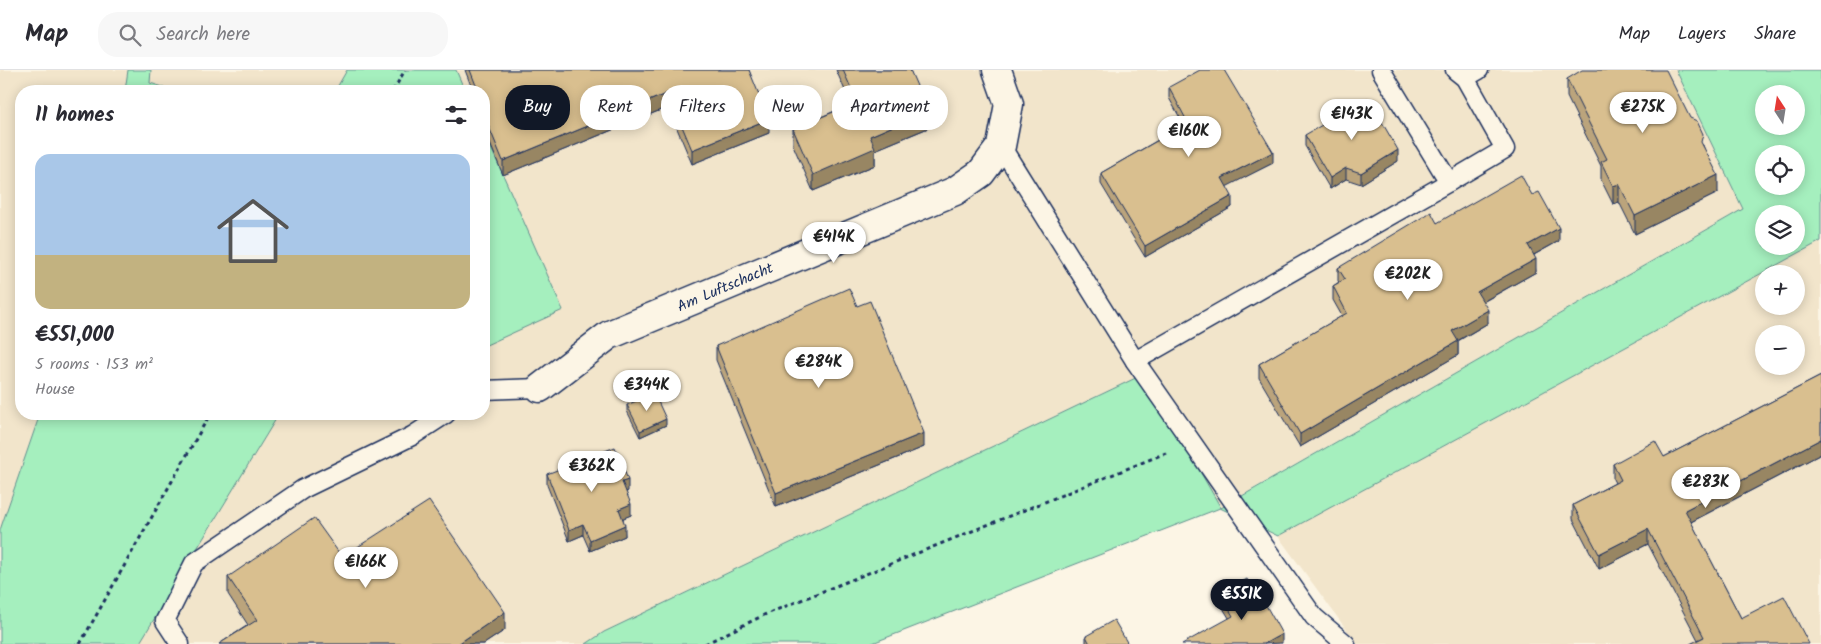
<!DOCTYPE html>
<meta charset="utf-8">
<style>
:root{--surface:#fff;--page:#f7f7f7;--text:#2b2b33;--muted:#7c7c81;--line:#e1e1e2;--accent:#111827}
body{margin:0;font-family:Kalam,sans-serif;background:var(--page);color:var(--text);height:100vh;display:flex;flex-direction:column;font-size:19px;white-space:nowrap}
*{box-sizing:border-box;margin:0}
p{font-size:16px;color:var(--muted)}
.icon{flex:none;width:28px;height:28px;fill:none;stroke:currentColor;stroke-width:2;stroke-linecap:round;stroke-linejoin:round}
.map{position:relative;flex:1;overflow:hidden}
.side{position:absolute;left:15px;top:15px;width:475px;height:335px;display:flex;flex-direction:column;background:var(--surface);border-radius:20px;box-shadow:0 2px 12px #0003}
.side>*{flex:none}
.banner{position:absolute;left:505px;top:15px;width:475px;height:45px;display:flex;gap:10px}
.needle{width:32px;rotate:348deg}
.controls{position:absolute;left:1755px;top:15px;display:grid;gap:10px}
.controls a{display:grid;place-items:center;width:50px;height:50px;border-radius:50%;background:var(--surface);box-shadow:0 2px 12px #0003;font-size:25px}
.price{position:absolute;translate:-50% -42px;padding:0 11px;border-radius:18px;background:#fff;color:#222;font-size:16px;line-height:32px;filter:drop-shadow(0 1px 2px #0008)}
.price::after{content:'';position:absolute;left:50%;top:30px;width:15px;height:11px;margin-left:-8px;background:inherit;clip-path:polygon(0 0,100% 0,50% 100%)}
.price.active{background:var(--accent);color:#fff}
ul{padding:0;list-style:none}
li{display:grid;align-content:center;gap:10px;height:265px;padding:0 20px}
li+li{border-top:1px solid var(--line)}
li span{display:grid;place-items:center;height:155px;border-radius:15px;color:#555}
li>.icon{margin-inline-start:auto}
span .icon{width:90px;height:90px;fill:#fffc;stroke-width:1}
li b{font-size:21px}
h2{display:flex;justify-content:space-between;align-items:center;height:60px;padding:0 20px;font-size:21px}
.chip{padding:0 18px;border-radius:20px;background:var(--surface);box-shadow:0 2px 12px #0003;font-size:18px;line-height:45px}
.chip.active{background:var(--accent);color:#fff}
header{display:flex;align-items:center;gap:30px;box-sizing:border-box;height:70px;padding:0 25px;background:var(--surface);border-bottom:1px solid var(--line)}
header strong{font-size:24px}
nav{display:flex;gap:28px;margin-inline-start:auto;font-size:18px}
.search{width:350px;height:45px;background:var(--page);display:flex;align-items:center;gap:12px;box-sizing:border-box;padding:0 18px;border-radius:20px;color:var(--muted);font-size:19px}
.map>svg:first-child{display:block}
</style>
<header>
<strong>Map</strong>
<div class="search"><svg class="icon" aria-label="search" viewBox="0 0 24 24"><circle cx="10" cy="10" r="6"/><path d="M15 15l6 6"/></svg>Search here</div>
<nav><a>Map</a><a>Layers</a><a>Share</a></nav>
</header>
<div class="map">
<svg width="1821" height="574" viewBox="0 0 1821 574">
<rect width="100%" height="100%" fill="#fcf5e5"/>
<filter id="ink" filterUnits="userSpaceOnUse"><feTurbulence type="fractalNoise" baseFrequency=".02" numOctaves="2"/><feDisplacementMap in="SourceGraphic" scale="10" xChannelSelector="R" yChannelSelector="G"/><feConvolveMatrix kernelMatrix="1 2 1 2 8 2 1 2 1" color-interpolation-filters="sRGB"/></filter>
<g filter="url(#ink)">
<g fill="#f2e5cb" fill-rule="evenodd">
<path d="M0,0H1676L1743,139L1220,438L1144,304L604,562L586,574H99L0,483ZM21,21H484V344H21Z"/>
<path d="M1821,171V574H1357L1278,466ZM1764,204H1796V236H1764ZM1764,264H1796V296H1764Z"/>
</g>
<g fill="#a5efbe" stroke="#608f8e" fill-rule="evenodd">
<path d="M128,0H151L150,13L176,21H125Z"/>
<path d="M347,0H456L465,21H335Z"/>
<path d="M1676,0H1821V171L1278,466L1220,438L870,574H586L604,562L1144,304L1221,438L1743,139ZM1764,24H1796V56H1764ZM1764,84H1796V116H1764ZM1764,144H1796V176H1764Z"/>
<path d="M484,62L563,240L484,276Z"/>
<path d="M40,344H279L139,574H0V460Z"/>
</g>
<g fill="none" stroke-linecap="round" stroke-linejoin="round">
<defs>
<g id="service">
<path d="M1465,8L1479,0"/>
<path d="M1001,76L1135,291L1314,547L1346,574"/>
<path d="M1449,112L1505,79L1465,8L1455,0"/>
<path d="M1135,291L1449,112L1381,0"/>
<path d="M484,320L540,318"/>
<path d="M180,574L165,551L194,493L303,419L412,366L446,344"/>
</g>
<path id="minor" d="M540,318L609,265L955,121L981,103L1001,76L1009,34L997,0"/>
</defs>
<use href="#service" stroke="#1b2f5e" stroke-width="21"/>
<use href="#minor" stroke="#1b2f5e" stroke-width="31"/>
<g stroke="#1b2f5e" stroke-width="3" stroke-dasharray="4 4" stroke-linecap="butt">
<path d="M393,21L405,0"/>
<path d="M80,574L210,344"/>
<path d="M705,574L764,545L1166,383"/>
</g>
<use href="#service" stroke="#fcf5e5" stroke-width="18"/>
<use href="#minor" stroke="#fcf5e5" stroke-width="28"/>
</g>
<g fill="#bba47b" stroke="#1b2f5e">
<path d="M465,0H749L769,63L692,94L668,37L503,105L484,59V21H473Z"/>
<path d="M836,0H910L928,58L875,80V95L813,121L793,75V59L851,34Z"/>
<path d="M1567,9L1703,75L1718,123L1635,164L1619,132L1613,134L1601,110V96L1567,27Z"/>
<path d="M1169,17L1273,93L1226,116L1232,137L1145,187L1101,114V103L1184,55L1169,28Z"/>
<path d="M1305,65L1398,91L1361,114L1346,109L1330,119L1305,76Z"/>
<path d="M1437,153L1559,171L1534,185L1536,202L1483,232L1488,253L1458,271V285L1300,377L1259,308V294L1342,246L1333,230V216L1339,212L1338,211V198Z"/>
<path d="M857,236L924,377L776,437L716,290V276Z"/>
<path d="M1821,306V384L1691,452L1741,548L1698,570L1648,474L1599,499L1573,449V435L1615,413L1613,409V394L1664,387Z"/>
<path d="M627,335L666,355L640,367L627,341Z"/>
<path d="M547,404L628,421L626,422L631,445L623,448L625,466L590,481L583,465L569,471L547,415Z"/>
<path d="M342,487L505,560L484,574H219L248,555L228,524V507Z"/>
<path d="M1220,524L1282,573L1229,548L1220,533Z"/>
<path d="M1086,566L1128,574H1086Z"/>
</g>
<g fill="#988664" stroke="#1b2f5e">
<path d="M668,23V37L503,105V91Z"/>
<path d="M928,41V58L875,80V95L813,121V105L870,66Z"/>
<path d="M769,49V63L692,94V80Z"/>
<path d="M1398,80V91L1361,114V103Z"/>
<path d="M1273,82V93L1222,119V108Z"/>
<path d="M1346,98V109L1330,119V108Z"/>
<path d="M1718,105V123L1635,164V146Z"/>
<path d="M1619,114V132L1613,134V116Z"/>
<path d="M1232,126V137L1145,187V176Z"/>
<path d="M1559,158V171L1528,188V175Z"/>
<path d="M1536,189V202L1477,235V222Z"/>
<path d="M1488,240V253L1452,274V261Z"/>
<path d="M1458,271V285L1300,377V364Z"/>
<path d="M666,349V355L640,367V361Z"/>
<path d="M924,363V377L776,437V423Z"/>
<path d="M1821,369V384L1685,455V440Z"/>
<path d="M628,410V421L622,423V412Z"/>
<path d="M631,434V445L619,450V439Z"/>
<path d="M583,454V465L569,471V460Z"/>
<path d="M625,455V466L590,481V470Z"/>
<path d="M1648,459V474L1599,499V484Z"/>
<path d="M505,542V560L484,574H458Z"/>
<path d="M1282,564V573L1264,574Z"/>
</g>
<g fill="#d9bf8f" stroke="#1b2f5e">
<path d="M470,0H749L769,49L692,80L668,23L503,91L484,45V21H474L473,20L477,18Z"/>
<path d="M843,0H910L928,41L870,66L875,78L813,105L793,59L857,32Z"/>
<path d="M1200,0H1224L1273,82L1222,108L1232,126L1145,176L1101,103L1188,53L1169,17Z"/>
<path d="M1582,0H1666L1690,48L1697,51L1703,64L1701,72L1718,105L1635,146L1619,114L1613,116L1601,92L1607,89L1567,9Z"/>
<path d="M1368,28L1398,80L1361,103L1346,98L1330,108L1305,65Z"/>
<path d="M1521,105L1532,125L1539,122L1559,158L1528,175L1536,189L1477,222L1488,240L1452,261L1458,271L1300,364L1259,294L1347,243L1333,216L1345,209L1338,198L1431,142L1437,153Z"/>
<path d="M849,218L857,236L870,231L924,363L776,423L716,276Z"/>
<path d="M1821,306V369L1685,440L1741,548L1784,526L1809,574H1690L1704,567L1648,459L1599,484L1573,435L1621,410L1613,394L1655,371L1664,387Z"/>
<path d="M654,323L666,349L640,361L627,335Z"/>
<path d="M615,377L628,410L622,412L631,434L619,439L625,455L590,470L583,454L569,460L547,404Z"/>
<path d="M429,431L505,542L458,574H219L257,550L228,507L314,448L342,487Z"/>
<path d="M1247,509L1259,532L1263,530L1282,564L1264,574H1182L1233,546L1220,524Z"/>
<path d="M1114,550L1128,574H1090L1086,566Z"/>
</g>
</g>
<g text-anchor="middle" stroke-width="5" stroke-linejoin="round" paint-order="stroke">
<g font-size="15" fill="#1b2f5e" stroke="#fcf5e5">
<text transform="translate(725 217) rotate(-23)" y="5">Am Luftschacht</text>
</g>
</g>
</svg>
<div class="controls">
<a><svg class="needle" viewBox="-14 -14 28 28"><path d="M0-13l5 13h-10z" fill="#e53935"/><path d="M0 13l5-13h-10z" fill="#7c7c81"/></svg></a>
<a><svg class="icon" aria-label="locate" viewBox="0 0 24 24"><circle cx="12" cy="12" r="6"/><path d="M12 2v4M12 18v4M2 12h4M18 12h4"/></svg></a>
<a><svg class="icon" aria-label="layers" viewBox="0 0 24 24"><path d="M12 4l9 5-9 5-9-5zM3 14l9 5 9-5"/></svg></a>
<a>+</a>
<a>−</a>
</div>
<b class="price" style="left:1643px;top:64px">€275K</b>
<b class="price" style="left:1352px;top:71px">€143K</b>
<b class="price" style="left:1189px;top:88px">€160K</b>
<b class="price" style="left:834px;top:194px">€414K</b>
<b class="price" style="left:1408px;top:231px">€202K</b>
<b class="price" style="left:819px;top:319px">€284K</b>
<b class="price" style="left:647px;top:342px">€344K</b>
<b class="price" style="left:592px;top:423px">€362K</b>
<b class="price" style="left:1706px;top:439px">€283K</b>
<b class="price" style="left:366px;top:519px">€166K</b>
<b class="price active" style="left:1242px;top:551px">€551K</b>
<div class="banner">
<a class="chip active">Buy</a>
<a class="chip">Rent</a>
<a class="chip">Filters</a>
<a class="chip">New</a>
<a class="chip">Apartment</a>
</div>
<section class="side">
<h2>11 homes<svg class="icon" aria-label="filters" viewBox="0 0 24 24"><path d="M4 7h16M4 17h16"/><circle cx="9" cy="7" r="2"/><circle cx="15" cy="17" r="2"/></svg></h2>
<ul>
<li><span style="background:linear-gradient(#a9c7e8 65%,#c2b280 0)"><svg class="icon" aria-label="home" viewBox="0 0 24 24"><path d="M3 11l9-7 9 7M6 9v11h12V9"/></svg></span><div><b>€551,000</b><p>5 rooms · 153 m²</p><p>House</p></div></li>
</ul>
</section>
</div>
